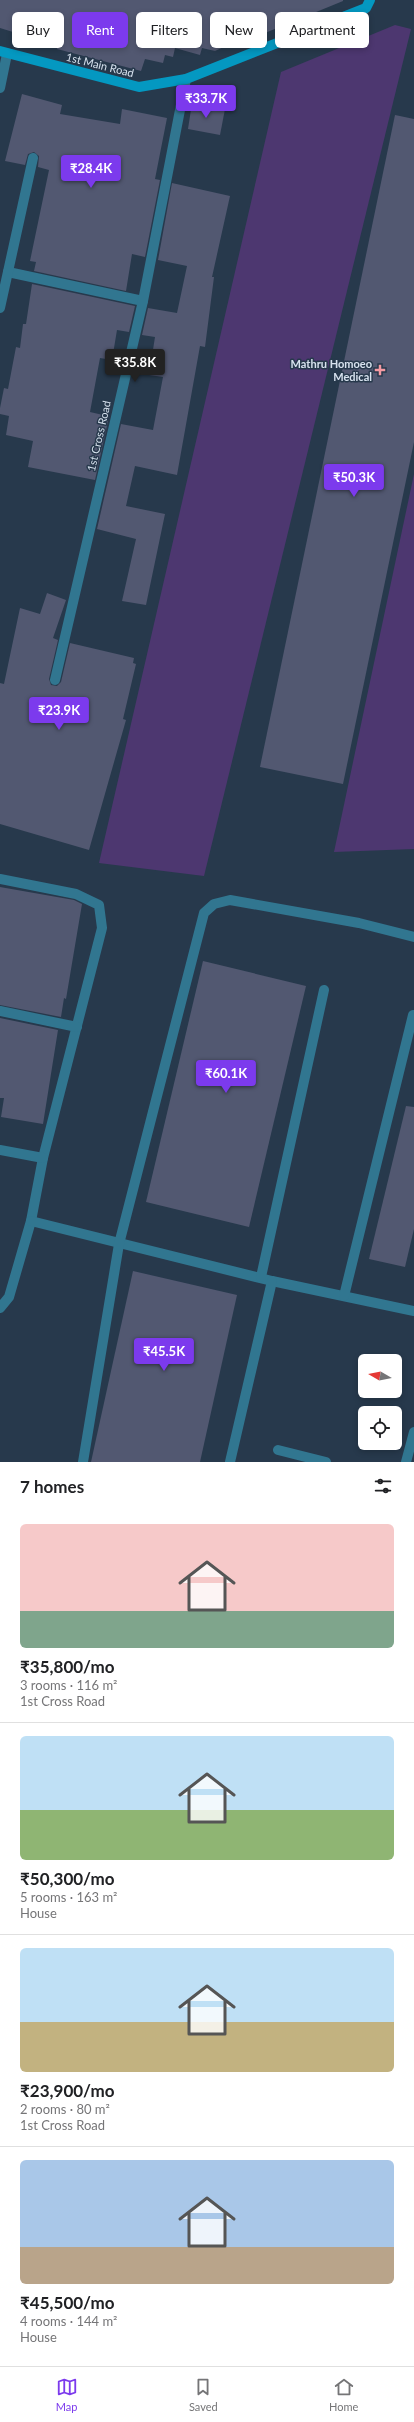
<!DOCTYPE html>
<meta charset="utf-8">
<style>
:root{--surface:#fff;--page:#f2f2f2;--text:#202124;--muted:#757577;--line:#e0e0e0;--accent:#7c3aed}
body{margin:0;font-family:Lato,sans-serif;background:var(--page);color:var(--text);height:100vh;display:flex;flex-direction:column;font-size:15px;white-space:nowrap}
*{box-sizing:border-box;margin:0}
p{font-size:13px;color:var(--muted)}
.icon{flex:none;width:22px;height:22px;fill:none;stroke:currentColor;stroke-width:2;stroke-linecap:round;stroke-linejoin:round}
.map{position:relative;height:1462px;overflow:hidden}
.panel{display:flex;flex-direction:column;background:var(--surface);flex:1}
.panel>*{flex:none}
.hud{position:absolute;left:12px;top:12px;width:390px;height:36px;display:flex;gap:8px}
.needle{width:26px;rotate:279deg}
.fabs{position:absolute;left:358px;top:1354px;display:grid;gap:8px}
.fabs a{display:grid;place-items:center;width:44px;height:44px;border-radius:6px;background:var(--surface);box-shadow:0 2px 6px #0003;font-size:20px}
.price{position:absolute;translate:-50% -34px;padding:0 9px;border-radius:4px;background:var(--accent);color:#fff;font-size:13px;line-height:26px;filter:drop-shadow(0 1px 2px #0008)}
.price::after{content:'';position:absolute;left:50%;top:24px;width:12px;height:9px;margin-left:-6px;background:inherit;clip-path:polygon(0 0,100% 0,50% 100%)}
.price.on{background:#222;color:#fff}
ul{padding:0;list-style:none}
li{display:grid;align-content:center;gap:8px;height:212px;padding:0 20px}
li+li{border-top:1px solid var(--line)}
li span{display:grid;place-items:center;height:124px;border-radius:6px;color:#555}
li>.icon{margin-inline-start:auto}
span .icon{width:72px;height:72px;fill:#fffc;stroke-width:1}
li b{font-size:17px}
h2{display:flex;justify-content:space-between;align-items:center;height:48px;padding:0 20px;font-size:17px}
.chip{padding:0 14px;border-radius:6px;background:var(--surface);box-shadow:0 2px 6px #0003;font-size:14px;line-height:36px}
.chip.on{background:var(--accent);color:#fff}
.menu{display:flex;justify-content:space-around;align-items:center;height:56px;border-top:1px solid var(--line);background:var(--surface);font-size:11px;color:var(--muted)}
.menu a{display:grid;justify-items:center;gap:2px}
.menu .on{color:var(--accent)}
.map>svg:first-child{display:block}
</style>
<div class="map">
<svg width="414" height="1462" viewBox="0 0 414 1462">
<rect width="100%" height="100%" fill="#27394c"/>
<g fill="#4d3770">
<path d="M395,25L411,29L204,876L99,863L281,72Z"/>
<path d="M414,474V849L334,852Z"/>
</g>
<g fill="#525871">
<path d="M0,0H343V1L253,38L245,37L215,51L202,48L200,55L175,48L173,57L165,55L163,63L145,59L141,71L57,49L58,46L0,28Z"/>
<path d="M22,94L62,105L60,114L120,124L122,109L167,118L155,179L160,180L145,257L132,254L126,291L34,271L36,262L30,261L49,170L38,167L39,156L34,152L28,154L25,165L5,161Z"/>
<path d="M192,103L225,109L220,135L188,129Z"/>
<path d="M395,115L414,119V442L343,784L260,767Z"/>
<path d="M172,183L230,196L212,277H214L205,347L200,346L177,475L135,466L126,506L165,514L146,605L122,601L136,539L97,529L121,424L153,430L163,377L149,375L155,337L142,335L148,308L177,313L187,266L158,260Z"/>
<path d="M32,284L135,306L129,332L117,330L112,360L100,358L90,412L103,415L102,420L108,421L95,480L28,467L33,441L6,435L9,416L0,414V408L4,388L8,389L16,347L20,348L23,324H26Z"/>
<path d="M47,593L66,600L53,638L58,640L49,679L51,685L57,686L61,682L70,643L134,658L133,663L136,664L123,719L126,720L89,850L0,824V683L4,684L20,608L40,614Z"/>
<path d="M0,887L74,900L82,904L66,999L64,998L61,1017L0,1005Z"/>
<path d="M203,961L306,986L249,1227L146,1202Z"/>
<path d="M0,1018L58,1030L43,1124L1,1117L4,1098H0Z"/>
<path d="M406,1106L414,1107V1229L405,1267L369,1259Z"/>
<path d="M133,1271L237,1295L200,1462H91Z"/>
</g>
<g fill="none" stroke-linecap="round" stroke-linejoin="round">
<g stroke="#317690" stroke-width="10">
<path d="M0,879L76,894L99,905L102,928L43,1158L31,1221L9,1297L0,1308"/>
<path d="M0,1011L77,1027"/>
<path d="M0,1150L43,1158"/>
<path d="M31,1221L272,1281L414,1311"/>
<path d="M261,1277L324,990"/>
<path d="M344,1296L413,1015"/>
<path d="M278,1450L326,1462"/>
<path d="M83,1462L119,1244L204,913L214,904L230,900L359,923L414,937"/>
<path d="M230,1462L272,1281"/>
<path d="M406,1462L414,1432"/>
</g>
<g stroke="#317690" stroke-width="10">
<path d="M0,88L7,54"/>
<path d="M8,272L143,301"/>
<path d="M0,308L33,158"/>
<path d="M55,680L143,301L186,79"/>
</g>
<path stroke="#0498c1" stroke-width="10" d="M0,51L139,87L186,79L366,8L370,0"/>
</g>
<path fill="#f49aa3" stroke="#27394c" stroke-width="1.5" d="M378 364h4v4h4v4h-4v4h-4v-4h-4v-4h4z"/>
<g text-anchor="middle" stroke-width="3" stroke-linejoin="round" paint-order="stroke">
<g font-size="11" fill="#d7e2ee" stroke="#27394c">
<text transform="translate(100 65) rotate(14)" y="4">1st Main Road</text>
<text transform="translate(99 436) rotate(-77)" y="4">1st Cross Road</text>
</g>
<g font-size="11" font-weight="bold" fill="#d7e2ee" stroke="#27394c" text-anchor="end">
<text x="372" y="368">Mathru Homoeo<tspan x="372" dy="13">Medical</tspan></text>
</g>
</g>
</svg>
<div class="fabs">
<a><svg class="needle" viewBox="-14 -14 28 28"><path d="M0-13l5 13h-10z" fill="#e53935"/><path d="M0 13l5-13h-10z" fill="#757577"/></svg></a>
<a><svg class="icon" aria-label="locate" viewBox="0 0 24 24"><circle cx="12" cy="12" r="6"/><path d="M12 2v4M12 18v4M2 12h4M18 12h4"/></svg></a>
</div>
<b class="price" style="left:206px;top:119px">₹33.7K</b>
<b class="price" style="left:91px;top:189px">₹28.4K</b>
<b class="price on" style="left:135px;top:383px">₹35.8K</b>
<b class="price" style="left:354px;top:498px">₹50.3K</b>
<b class="price" style="left:59px;top:731px">₹23.9K</b>
<b class="price" style="left:226px;top:1094px">₹60.1K</b>
<b class="price" style="left:164px;top:1372px">₹45.5K</b>
<div class="hud">
<a class="chip">Buy</a>
<a class="chip on">Rent</a>
<a class="chip">Filters</a>
<a class="chip">New</a>
<a class="chip">Apartment</a>
</div>
</div>
<section class="panel">
<h2>7 homes<svg class="icon" aria-label="filters" viewBox="0 0 24 24"><path d="M4 7h16M4 17h16"/><circle cx="9" cy="7" r="2"/><circle cx="15" cy="17" r="2"/></svg></h2>
<ul>
<li><span style="background:linear-gradient(#f6c9c9 70%,#7fa58c 0)"><svg class="icon" aria-label="home" viewBox="0 0 24 24"><path d="M3 11l9-7 9 7M6 9v11h12V9"/></svg></span><div><b>₹35,800/mo</b><p>3 rooms · 116 m²</p><p>1st Cross Road</p></div></li>
<li><span style="background:linear-gradient(#bfe0f5 60%,#8fb573 0)"><svg class="icon" aria-label="home" viewBox="0 0 24 24"><path d="M3 11l9-7 9 7M6 9v11h12V9"/></svg></span><div><b>₹50,300/mo</b><p>5 rooms · 163 m²</p><p>House</p></div></li>
<li><span style="background:linear-gradient(#bfe0f5 60%,#c2b280 0)"><svg class="icon" aria-label="home" viewBox="0 0 24 24"><path d="M3 11l9-7 9 7M6 9v11h12V9"/></svg></span><div><b>₹23,900/mo</b><p>2 rooms · 80 m²</p><p>1st Cross Road</p></div></li>
<li><span style="background:linear-gradient(#a9c7e8 70%,#b9a48a 0)"><svg class="icon" aria-label="home" viewBox="0 0 24 24"><path d="M3 11l9-7 9 7M6 9v11h12V9"/></svg></span><div><b>₹45,500/mo</b><p>4 rooms · 144 m²</p><p>House</p></div></li>
</ul>
</section>
<nav class="menu">
<a class="on"><svg class="icon" aria-label="map" viewBox="0 0 24 24"><path d="M3 6l6-2 6 2 6-2v14l-6 2-6-2-6 2zM9 4v14M15 6v14"/></svg>Map</a>
<a><svg class="icon" aria-label="saved" viewBox="0 0 24 24"><path d="M7 4h10v16l-5-4-5 4z"/></svg>Saved</a>
<a><svg class="icon" aria-label="home" viewBox="0 0 24 24"><path d="M3 11l9-7 9 7M6 9v11h12V9"/></svg>Home</a>
</nav>
